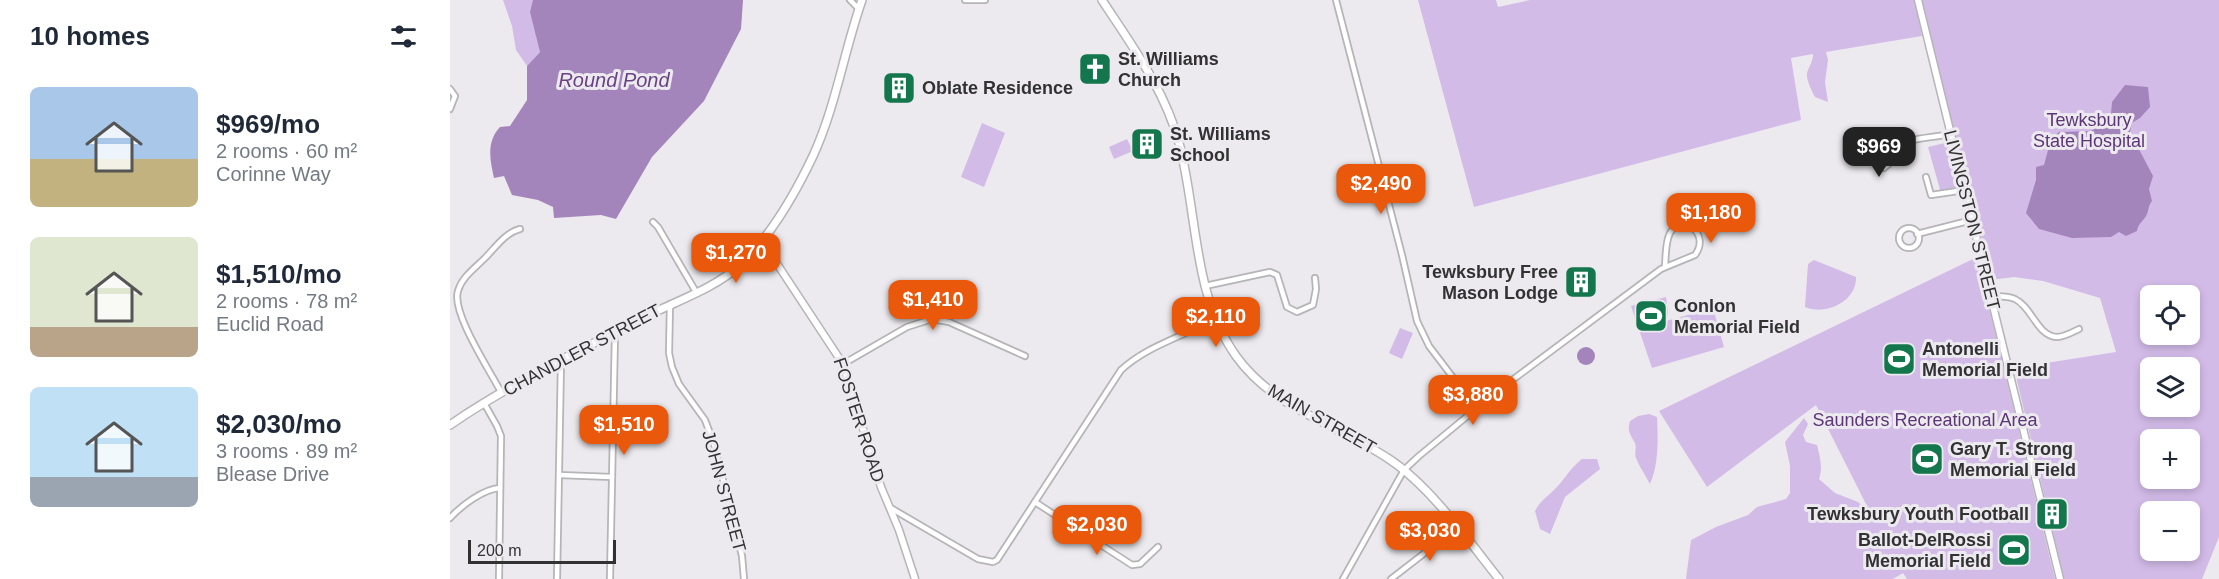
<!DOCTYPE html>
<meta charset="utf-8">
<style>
:root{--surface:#fff;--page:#f6f6f7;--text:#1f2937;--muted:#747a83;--accent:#ea580c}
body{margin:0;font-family:Arial,sans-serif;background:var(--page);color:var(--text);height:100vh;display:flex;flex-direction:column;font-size:22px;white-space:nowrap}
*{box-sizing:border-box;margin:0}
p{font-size:20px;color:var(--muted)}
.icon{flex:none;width:33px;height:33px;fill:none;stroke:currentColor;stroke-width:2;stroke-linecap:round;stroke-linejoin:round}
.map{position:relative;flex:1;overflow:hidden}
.side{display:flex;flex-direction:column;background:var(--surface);width:450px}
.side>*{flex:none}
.tools{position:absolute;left:1690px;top:285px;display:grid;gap:12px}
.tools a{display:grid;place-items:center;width:60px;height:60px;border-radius:9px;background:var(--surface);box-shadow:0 3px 9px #0003;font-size:30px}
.scale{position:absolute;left:18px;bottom:15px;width:148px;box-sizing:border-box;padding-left:6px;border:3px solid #333233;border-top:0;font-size:16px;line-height:21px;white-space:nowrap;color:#333233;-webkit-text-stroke:4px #eceaee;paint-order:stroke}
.price{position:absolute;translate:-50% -51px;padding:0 14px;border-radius:12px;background:var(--accent);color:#fff;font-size:20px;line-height:39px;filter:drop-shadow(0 2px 3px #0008)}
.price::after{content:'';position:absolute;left:50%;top:36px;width:18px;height:14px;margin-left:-9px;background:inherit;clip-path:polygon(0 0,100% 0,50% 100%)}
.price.current{background:#222;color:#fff}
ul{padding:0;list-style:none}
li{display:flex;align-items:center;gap:18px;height:150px;padding:0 30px}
li span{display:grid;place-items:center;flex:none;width:168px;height:120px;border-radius:9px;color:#555}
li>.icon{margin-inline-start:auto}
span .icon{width:72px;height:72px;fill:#fffc;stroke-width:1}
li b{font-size:26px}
h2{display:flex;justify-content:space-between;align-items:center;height:72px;padding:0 30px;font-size:26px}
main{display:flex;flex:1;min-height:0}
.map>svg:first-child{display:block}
</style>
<main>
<section class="side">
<h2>10 homes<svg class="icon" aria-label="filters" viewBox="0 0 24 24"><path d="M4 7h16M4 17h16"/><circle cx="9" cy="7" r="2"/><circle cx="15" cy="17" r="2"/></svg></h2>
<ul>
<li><span style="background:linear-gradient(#a9c7e8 60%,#c2b280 0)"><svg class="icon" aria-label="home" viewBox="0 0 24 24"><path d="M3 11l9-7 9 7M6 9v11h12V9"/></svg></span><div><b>$969/mo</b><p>2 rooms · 60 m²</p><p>Corinne Way</p></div></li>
<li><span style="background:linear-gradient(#dfe7d0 75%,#b9a48a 0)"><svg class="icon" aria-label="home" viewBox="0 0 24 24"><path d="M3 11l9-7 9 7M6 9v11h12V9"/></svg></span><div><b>$1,510/mo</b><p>2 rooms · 78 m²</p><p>Euclid Road</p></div></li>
<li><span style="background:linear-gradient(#bfe0f5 75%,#9aa5b1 0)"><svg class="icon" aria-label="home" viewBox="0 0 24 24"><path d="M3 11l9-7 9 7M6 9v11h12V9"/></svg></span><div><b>$2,030/mo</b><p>3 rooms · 89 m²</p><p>Blease Drive</p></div></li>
</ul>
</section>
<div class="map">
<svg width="1769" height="579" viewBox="0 0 1769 579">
<rect width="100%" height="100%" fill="#eceaee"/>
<g fill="#d3bbe8" fill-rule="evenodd">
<path d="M53,0H85L90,52L77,66L66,50L62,26Z"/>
<path d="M968,0H1046L1048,7L1080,0H1465L1472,36L1376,52L1378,60L1375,82L1378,102L1365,97C1362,91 1356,80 1357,73C1359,66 1363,62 1363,54L1341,58L1351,120L1024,207Z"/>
<path d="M1471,0H1769V537L1752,579H1614L1564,368L1666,352L1650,298L1593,281L1564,277L1541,280ZM1701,296H1740V334H1701ZM1701,368H1740V406H1701ZM1701,440H1740V478H1701ZM1701,512H1740V550H1701Z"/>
<path d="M532,123L555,133L534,187L511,177Z"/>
<path d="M677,139L683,151L664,159L659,147Z"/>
<path d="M1499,142L1511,188L1491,193L1478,147Z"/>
<path d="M1525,258L1535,291L1605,579H1457L1453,573L1443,579H1236L1241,540L1266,527L1298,515L1307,507L1336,499L1340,493V466L1335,442L1354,418L1358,424L1353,435L1356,442L1367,445C1370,457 1373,468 1369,479L1385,493L1408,502L1421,514L1366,405L1257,487L1209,411Z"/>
<path d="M1364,260L1406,277C1407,301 1376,316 1355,307L1358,264Z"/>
<path d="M1216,297L1218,313L1216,321L1263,308L1274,347L1202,368L1181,306Z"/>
<path d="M950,328L963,333L952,359L939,353Z"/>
<path d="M1199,414L1207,417C1208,439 1209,464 1200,484C1196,476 1189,466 1186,458C1184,453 1187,448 1185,443C1180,434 1177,431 1180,421L1188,416Z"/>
<path d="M1132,459H1147L1150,469L1115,497L1100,534L1090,529L1085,511C1090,501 1097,497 1105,489C1115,479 1121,467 1132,459Z"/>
</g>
<g fill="#a385bb">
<path d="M83,0H293L291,29L254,101L202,157L166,219L151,215L104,218L103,207L88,200L62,195L54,176L44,178C40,160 36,142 50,127L60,126L77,100V66L90,52L80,12Z"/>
<path d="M1675,85L1698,87L1700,107L1690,118L1682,123L1680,132L1703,176L1699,189L1702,201C1698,206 1699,209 1697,214C1694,221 1688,223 1687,231L1676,236L1669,232L1661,237L1622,238L1589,229L1576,213L1586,180V167L1594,165L1601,139L1609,132L1641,131L1653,124L1661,114L1662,102Z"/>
<circle cx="1136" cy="356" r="9"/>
</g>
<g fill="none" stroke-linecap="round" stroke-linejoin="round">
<defs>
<g id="minor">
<path d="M400,0L409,9"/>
<path d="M515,0H535"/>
<path d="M886,0L952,255L967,321L979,346L1014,392L1021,413"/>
<path d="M0,89L5,96L0,109"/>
<path d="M1439,149L1440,163L1434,168L1431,166L1429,159C1445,137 1476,139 1501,134"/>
<path d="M1476,177L1481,195L1515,190"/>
<path d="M203,222L208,227L246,292"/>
<circle cx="1459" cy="238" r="10"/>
<path d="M1467,234L1522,220"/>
<path d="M755,286L820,272L827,275L837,307L847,312L863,305L866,289L865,278"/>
<path d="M1541,296C1549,296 1558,296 1565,299C1582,307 1587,336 1607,337C1614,337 1623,332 1629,329"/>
<path d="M220,304L219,353L222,367L229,384L255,420L264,444L292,556L294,579"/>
<path d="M393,364L457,327L482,319L499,322L575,356"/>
<path d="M51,392C40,371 1,312 8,291C12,277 25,268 35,258C45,248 56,232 70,229"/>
<path d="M34,403L47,426L51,436L49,579"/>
<path d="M109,475L162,477"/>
<path d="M585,502L682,565L690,564L708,547"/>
<path d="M439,507L528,559L543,562L547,560L671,370C698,345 734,337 765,318"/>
<path d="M0,518C11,506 33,489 50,488"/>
<path d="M107,579L111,361"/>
<path d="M160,579L165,333"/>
<path d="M893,579L954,470L969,456L1049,390L1211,269L1245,255C1261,234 1232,212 1220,233C1215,243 1216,256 1215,266"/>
<path d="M941,579L1007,528"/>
</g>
<g id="tertiary">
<path d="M1468,0L1610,579"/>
<path d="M312,241L393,364L431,487L449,530L465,579"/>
</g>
<g id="secondary">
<path d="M652,0C682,46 715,90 729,143C748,214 742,294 786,356C824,409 887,424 939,459C980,486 1018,540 1049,579"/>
<path d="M0,425C61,383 129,351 195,317C226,301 264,289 290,265C321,236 345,194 363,156C386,106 394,51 412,0"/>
</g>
</defs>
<use href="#minor" stroke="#b5b4b7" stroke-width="8"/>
<use href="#tertiary" stroke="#b5b4b7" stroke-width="9"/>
<use href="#secondary" stroke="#b5b4b7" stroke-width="10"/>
<use href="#minor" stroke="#fff" stroke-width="4.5"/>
<use href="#tertiary" stroke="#fff" stroke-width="6"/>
<use href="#secondary" stroke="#fff" stroke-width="7"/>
</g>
<defs>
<symbol id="church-square" viewBox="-11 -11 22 22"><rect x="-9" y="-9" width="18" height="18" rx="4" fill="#13764d" stroke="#eceaee"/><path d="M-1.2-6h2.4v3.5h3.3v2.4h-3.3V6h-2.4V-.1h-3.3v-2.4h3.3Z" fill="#fff"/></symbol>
<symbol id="building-square" viewBox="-11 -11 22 22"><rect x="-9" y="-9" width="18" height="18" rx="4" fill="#13764d" stroke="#eceaee"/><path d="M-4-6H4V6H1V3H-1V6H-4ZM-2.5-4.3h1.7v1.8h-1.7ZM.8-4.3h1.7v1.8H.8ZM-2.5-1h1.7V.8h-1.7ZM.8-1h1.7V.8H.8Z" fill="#fff"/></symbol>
<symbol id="stadium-square" viewBox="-11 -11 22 22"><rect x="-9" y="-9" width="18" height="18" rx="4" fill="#13764d" stroke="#eceaee"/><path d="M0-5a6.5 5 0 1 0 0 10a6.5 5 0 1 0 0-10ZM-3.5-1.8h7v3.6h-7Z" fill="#fff"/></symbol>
</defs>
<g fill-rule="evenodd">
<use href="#church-square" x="626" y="50" width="38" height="38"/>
<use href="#building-square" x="430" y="69" width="38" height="38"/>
<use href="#building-square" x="678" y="125" width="38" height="38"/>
<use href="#building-square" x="1112" y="263" width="38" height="38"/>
<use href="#stadium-square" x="1182" y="297" width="38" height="38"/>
<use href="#stadium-square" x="1430" y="340" width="38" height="38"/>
<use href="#stadium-square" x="1458" y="440" width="38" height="38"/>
<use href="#building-square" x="1583" y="495" width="38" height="38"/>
<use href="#stadium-square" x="1545" y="531" width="38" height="38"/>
</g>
<g text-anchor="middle" stroke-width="6" stroke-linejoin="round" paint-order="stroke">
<g font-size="18" font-weight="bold" fill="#333233" stroke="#eceaee" text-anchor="start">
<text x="668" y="65">St. Williams<tspan x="668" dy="21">Church</tspan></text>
<text x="472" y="94">Oblate Residence</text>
<text x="720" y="140">St. Williams<tspan x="720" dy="21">School</tspan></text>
<text x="1108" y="278" text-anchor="end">Tewksbury Free<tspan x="1108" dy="21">Mason Lodge</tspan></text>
<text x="1224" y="312">Conlon<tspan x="1224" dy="21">Memorial Field</tspan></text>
<text x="1472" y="355">Antonelli<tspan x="1472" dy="21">Memorial Field</tspan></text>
<text x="1500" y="455">Gary T. Strong<tspan x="1500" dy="21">Memorial Field</tspan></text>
<text x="1579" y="520" text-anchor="end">Tewksbury Youth Football</text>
<text x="1541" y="546" text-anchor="end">Ballot-DelRossi<tspan x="1541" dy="21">Memorial Field</tspan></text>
</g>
<g font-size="18" fill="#5d3679" stroke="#eceaee">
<text x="1639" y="126">Tewksbury<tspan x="1639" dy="21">State Hospital</tspan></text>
<text x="1475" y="426">Saunders Recreational Area</text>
</g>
<g font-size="18" fill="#333233" stroke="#eceaee">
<text transform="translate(1522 220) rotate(76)" y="6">LIVINGSTON STREET</text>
<text transform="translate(132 350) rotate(-28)" y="6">CHANDLER STREET</text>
<text transform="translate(872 419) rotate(30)" y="6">MAIN STREET</text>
<text transform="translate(409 420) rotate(72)" y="6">FOSTER ROAD</text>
<text transform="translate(274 491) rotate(75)" y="6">JOHN STREET</text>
</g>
<g font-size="20" font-style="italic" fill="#6a4286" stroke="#eceaee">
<text x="164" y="87">Round Pond</text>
</g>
</g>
</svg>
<div class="tools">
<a><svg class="icon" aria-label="locate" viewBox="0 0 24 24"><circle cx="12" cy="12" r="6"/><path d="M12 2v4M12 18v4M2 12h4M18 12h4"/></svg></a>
<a><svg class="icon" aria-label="layers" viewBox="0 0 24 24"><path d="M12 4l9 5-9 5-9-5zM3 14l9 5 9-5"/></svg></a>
<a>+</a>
<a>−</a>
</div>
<div class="scale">200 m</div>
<b class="price current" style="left:1429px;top:178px">$969</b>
<b class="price" style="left:931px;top:215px">$2,490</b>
<b class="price" style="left:1261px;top:244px">$1,180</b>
<b class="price" style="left:286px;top:284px">$1,270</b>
<b class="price" style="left:483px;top:331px">$1,410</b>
<b class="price" style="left:766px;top:348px">$2,110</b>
<b class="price" style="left:1023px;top:426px">$3,880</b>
<b class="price" style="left:174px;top:456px">$1,510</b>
<b class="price" style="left:647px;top:556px">$2,030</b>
<b class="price" style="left:980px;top:562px">$3,030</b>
</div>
</main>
